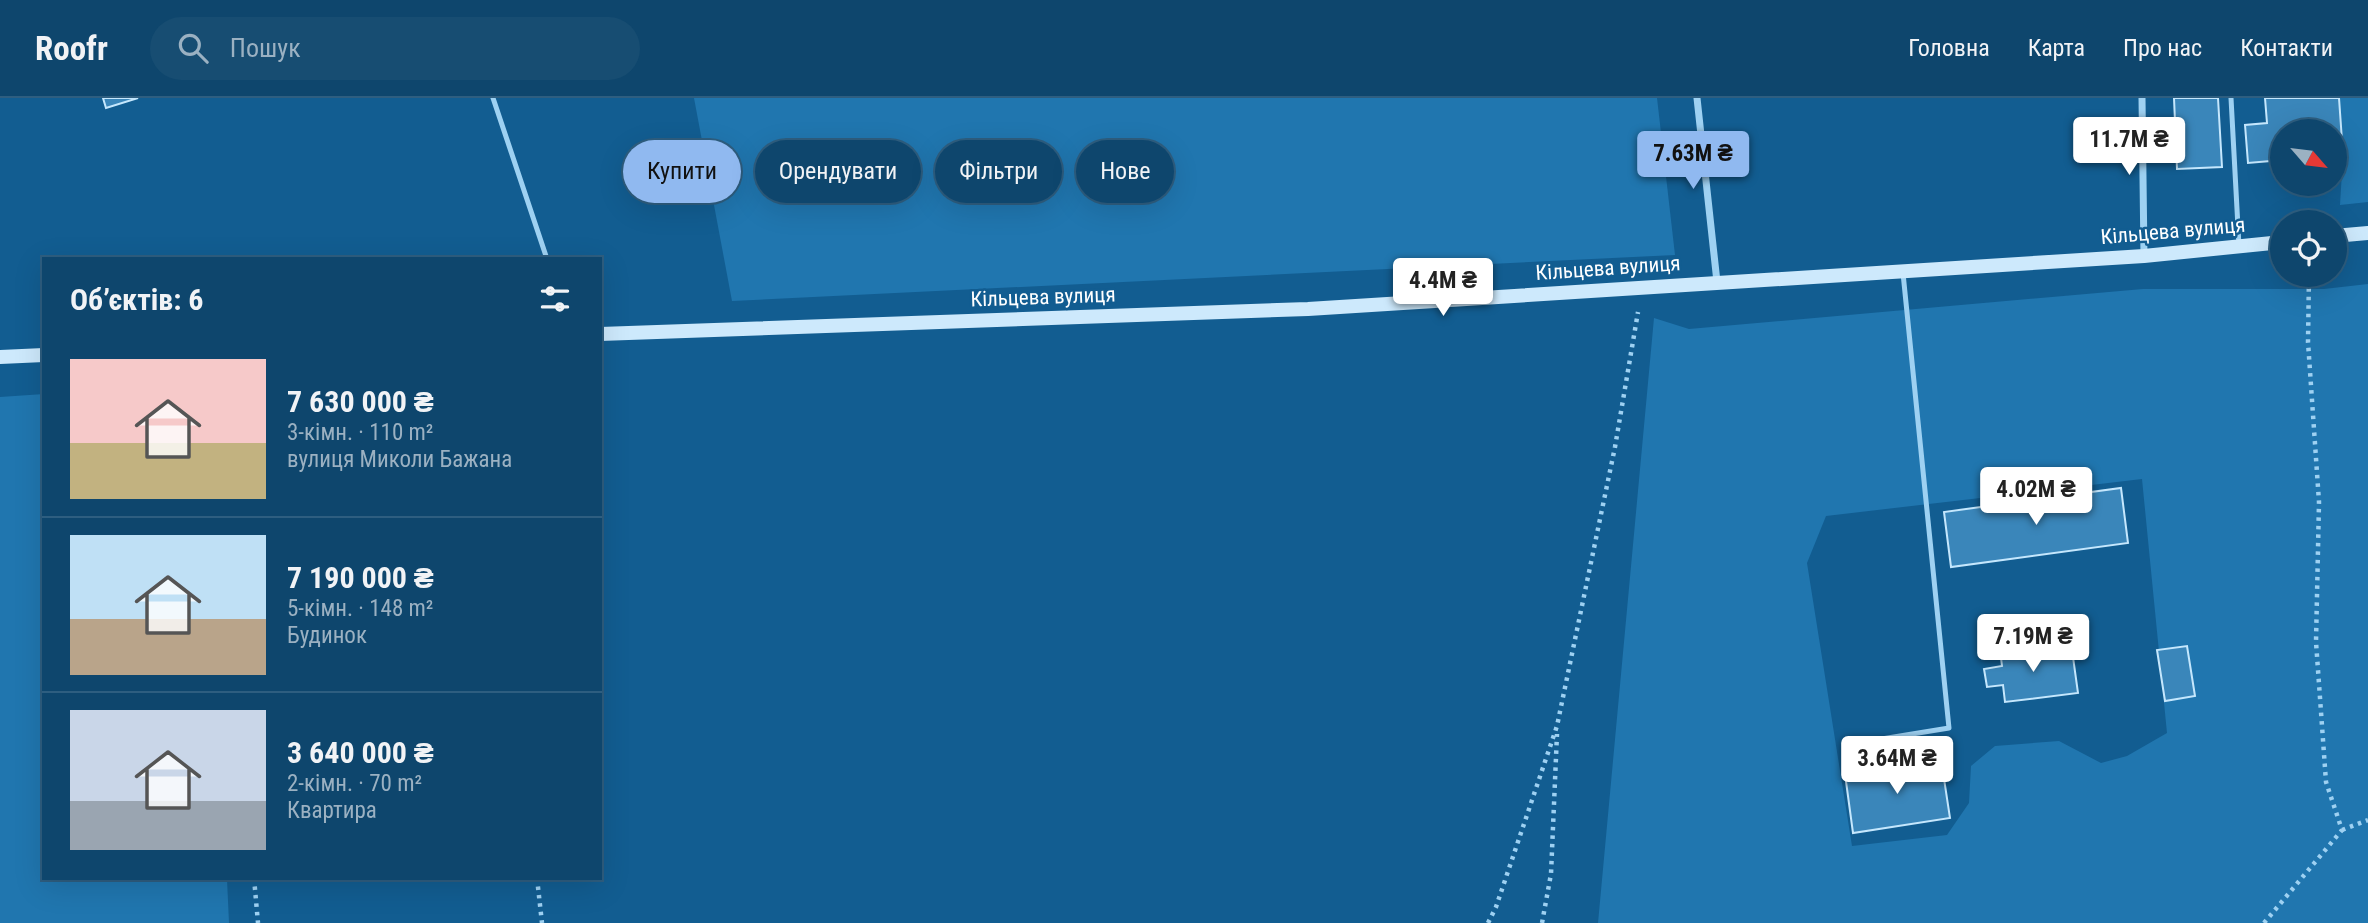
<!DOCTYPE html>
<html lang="uk">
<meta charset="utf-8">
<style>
:root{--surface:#0e466d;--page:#174d72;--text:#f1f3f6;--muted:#9bb1c2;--line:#2e5e80;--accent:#90b9f0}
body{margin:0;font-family:"Roboto Condensed",sans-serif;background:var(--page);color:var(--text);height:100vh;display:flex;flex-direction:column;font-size:26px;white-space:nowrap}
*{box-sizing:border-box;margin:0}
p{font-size:23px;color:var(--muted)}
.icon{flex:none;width:38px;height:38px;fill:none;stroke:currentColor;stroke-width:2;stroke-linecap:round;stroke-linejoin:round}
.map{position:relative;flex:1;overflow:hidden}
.details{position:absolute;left:42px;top:159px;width:560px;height:623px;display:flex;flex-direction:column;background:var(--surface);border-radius:0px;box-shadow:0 7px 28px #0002,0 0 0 2px var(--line)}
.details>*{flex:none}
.hud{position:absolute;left:623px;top:42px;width:665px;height:63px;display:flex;gap:14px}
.needle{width:46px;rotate:118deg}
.controls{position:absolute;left:2270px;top:21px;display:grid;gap:14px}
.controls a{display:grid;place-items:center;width:77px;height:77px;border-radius:50%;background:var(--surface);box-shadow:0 7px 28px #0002,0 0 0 2px var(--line);font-size:35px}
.price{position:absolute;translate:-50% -60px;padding:0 16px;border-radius:7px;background:#fff;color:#222;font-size:23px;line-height:46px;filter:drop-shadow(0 2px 4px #0008)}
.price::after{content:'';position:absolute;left:50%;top:42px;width:21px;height:16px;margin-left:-10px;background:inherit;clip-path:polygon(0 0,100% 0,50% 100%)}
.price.active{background:var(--accent);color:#111}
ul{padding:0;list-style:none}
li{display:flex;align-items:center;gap:21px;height:175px;padding:0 28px}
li+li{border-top:2px solid var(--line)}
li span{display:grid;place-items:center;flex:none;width:196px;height:140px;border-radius:0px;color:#555}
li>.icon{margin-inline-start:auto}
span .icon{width:84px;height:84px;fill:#fffc;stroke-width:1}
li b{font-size:30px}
h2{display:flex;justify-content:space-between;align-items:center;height:84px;padding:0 28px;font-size:30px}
.pill{padding:0 24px;border-radius:32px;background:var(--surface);box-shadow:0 7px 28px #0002,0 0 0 2px var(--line);font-size:24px;line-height:63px}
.pill.active{background:var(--accent);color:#111}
header{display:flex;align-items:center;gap:42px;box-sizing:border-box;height:98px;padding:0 35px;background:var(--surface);border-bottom:2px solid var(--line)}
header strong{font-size:33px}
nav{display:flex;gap:38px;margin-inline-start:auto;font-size:24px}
.search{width:490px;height:63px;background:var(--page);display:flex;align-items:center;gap:18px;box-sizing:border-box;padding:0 24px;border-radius:38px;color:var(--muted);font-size:26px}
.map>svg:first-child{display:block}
</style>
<header>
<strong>Roofr</strong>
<div class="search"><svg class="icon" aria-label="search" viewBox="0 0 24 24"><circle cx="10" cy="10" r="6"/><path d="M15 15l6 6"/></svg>Пошук</div>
<nav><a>Головна</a><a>Карта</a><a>Про нас</a><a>Контакти</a></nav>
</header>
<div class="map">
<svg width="2368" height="825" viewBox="0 0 2368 825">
<rect width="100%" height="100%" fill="#125d91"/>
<g fill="#2076af" fill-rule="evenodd">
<path d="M694,0H1657L1675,157L732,203Z"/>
<path d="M2339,0H2368V104L2340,107L2343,57Z"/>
<path d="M2368,186V825H1598L1654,220L1689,231L2143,191H2324ZM2142,381L2167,635L2127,658L2101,665L2059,643L1995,648L1971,668L1969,705L1947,737L1852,748L1807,465L1826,418Z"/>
<path d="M44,296V780L227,781L229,825H0V299Z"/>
</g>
<g fill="#3a86ba" stroke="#c5e7fd" stroke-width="2">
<path d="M103,0H138L106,10Z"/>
<path d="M2174,0H2218L2222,69L2177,71Z"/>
<path d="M2265,0H2339L2343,57L2334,58V33H2282V62L2248,65L2245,27L2267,25Z"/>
<path d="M2121,390L2128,445L1951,469L1944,414Z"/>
<path d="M2055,545L2057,561L2073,559L2078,595L2005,604L2003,587L1987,589L1984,571L2002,568L2000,552Z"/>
<path d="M2187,548L2195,598L2165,603L2157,552Z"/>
<path d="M1941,661L1950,720L1853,735L1845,676Z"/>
</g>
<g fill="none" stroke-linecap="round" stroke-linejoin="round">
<g stroke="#9ed1f2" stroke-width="4.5" stroke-dasharray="3.5 5" stroke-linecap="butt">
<path d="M2342,732L2368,722"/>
<path d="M254,780L258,825"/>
<path d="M537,780L542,825"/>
<path d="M1488,825L1496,809L1557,628L1615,349L1638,214"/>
<path d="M1542,825L1551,776L1557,636"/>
<path d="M2264,825L2342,732L2326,684L2316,544L2319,404L2308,244L2309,177"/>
</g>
<g stroke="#9ed1f2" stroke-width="5">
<path d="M493,0L547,161"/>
<path d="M2231,0L2239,148"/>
<path d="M1857,645L1949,630L1903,175"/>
</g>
<g stroke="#9ed1f2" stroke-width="7">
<path d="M1697,0L1717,184"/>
<path d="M2142,0L2144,158"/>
</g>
<g stroke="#cde9fc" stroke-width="14">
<path d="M2334,138L2368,135"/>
<path d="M600,236L1308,211L2144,158L2282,144"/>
<path d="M0,259L44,257"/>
</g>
</g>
<g text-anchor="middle" stroke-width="5" stroke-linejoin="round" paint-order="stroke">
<g font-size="21" fill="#fff" stroke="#125d91">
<text transform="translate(2173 133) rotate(-5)" y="7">Кільцева вулиця</text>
<text transform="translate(1608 170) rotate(-4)" y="7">Кільцева вулиця</text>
<text transform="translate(1043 199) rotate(-2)" y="7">Кільцева вулиця</text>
</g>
</g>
</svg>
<div class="controls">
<a><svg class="needle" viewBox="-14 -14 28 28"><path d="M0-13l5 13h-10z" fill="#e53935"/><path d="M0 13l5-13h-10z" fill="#9bb1c2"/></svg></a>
<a><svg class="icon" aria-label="locate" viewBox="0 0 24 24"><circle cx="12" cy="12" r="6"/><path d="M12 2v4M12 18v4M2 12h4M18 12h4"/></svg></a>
</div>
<b class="price" style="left:2129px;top:79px">11.7M ₴</b>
<b class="price active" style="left:1693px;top:93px">7.63M ₴</b>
<b class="price" style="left:1443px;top:220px">4.4M ₴</b>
<b class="price" style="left:2036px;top:429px">4.02M ₴</b>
<b class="price" style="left:2033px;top:576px">7.19M ₴</b>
<b class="price" style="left:1897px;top:698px">3.64M ₴</b>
<div class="hud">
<a class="pill active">Купити</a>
<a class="pill">Орендувати</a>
<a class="pill">Фільтри</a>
<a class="pill">Нове</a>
</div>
<section class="details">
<h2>Об’єктів: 6<svg class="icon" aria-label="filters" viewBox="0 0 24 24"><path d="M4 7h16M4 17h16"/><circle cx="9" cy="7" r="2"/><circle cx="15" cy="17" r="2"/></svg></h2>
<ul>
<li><span style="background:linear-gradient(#f6c9c9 60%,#c2b280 0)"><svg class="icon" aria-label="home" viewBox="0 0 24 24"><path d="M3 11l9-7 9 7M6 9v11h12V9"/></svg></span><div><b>7 630 000 ₴</b><p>3-кімн. · 110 m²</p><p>вулиця Миколи Бажана</p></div></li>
<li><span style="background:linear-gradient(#bfe0f5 60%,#b9a48a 0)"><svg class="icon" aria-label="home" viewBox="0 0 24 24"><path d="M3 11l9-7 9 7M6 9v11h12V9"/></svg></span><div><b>7 190 000 ₴</b><p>5-кімн. · 148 m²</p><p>Будинок</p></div></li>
<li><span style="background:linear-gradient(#c9d6e8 65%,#9aa5b1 0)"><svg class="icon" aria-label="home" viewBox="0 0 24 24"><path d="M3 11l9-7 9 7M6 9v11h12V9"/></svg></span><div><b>3 640 000 ₴</b><p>2-кімн. · 70 m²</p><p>Квартира</p></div></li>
</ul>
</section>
</div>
